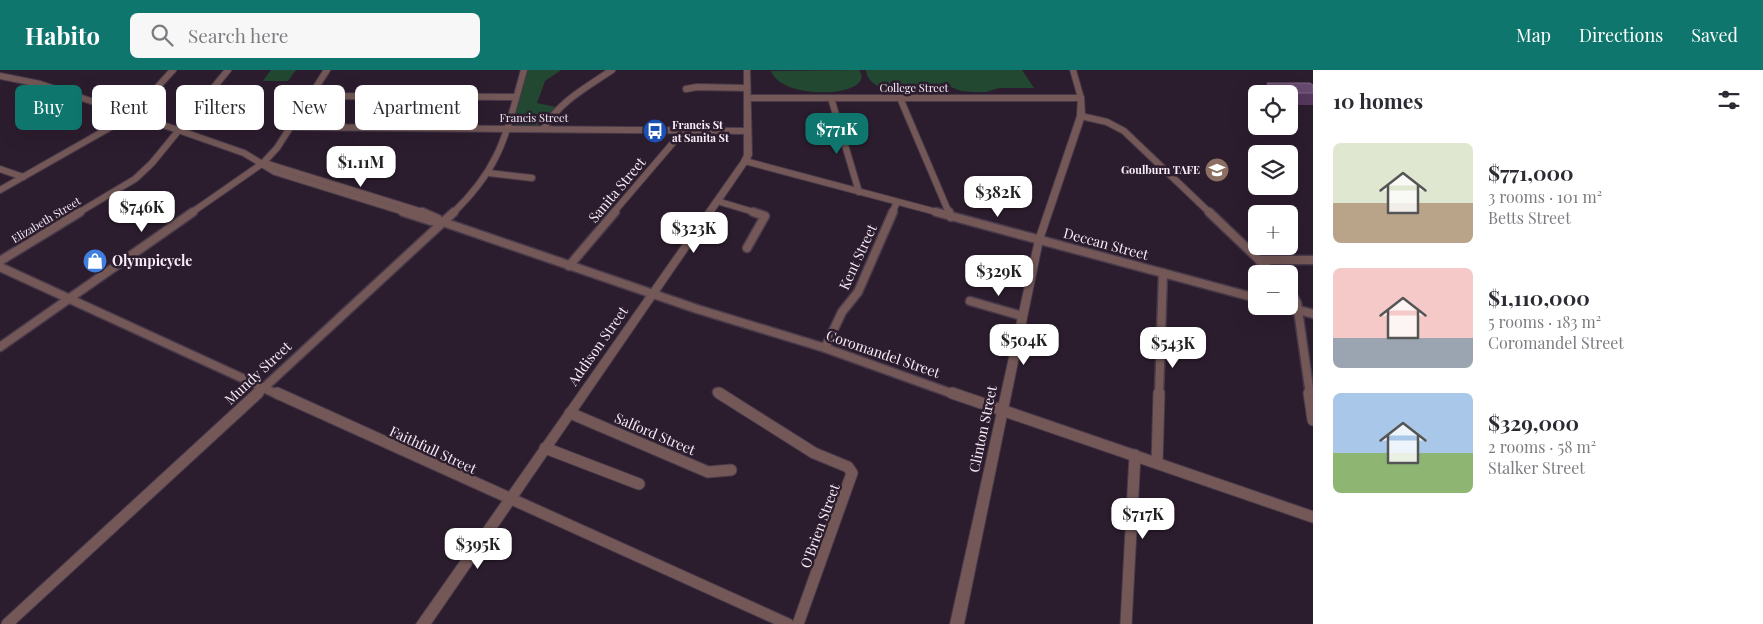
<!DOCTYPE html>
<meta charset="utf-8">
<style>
:root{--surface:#fff;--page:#f7f7f7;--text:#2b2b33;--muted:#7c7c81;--accent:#0f766e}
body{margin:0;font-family:"Playfair Display",serif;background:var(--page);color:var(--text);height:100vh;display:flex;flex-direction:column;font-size:19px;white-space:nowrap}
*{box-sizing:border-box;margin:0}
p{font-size:16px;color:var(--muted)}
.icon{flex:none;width:28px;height:28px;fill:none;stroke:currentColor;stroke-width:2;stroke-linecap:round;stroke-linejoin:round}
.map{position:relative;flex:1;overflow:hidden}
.side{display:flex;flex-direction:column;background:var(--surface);width:450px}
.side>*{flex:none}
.banner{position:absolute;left:15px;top:15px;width:475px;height:45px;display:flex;gap:10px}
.controls{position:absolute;left:1248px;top:15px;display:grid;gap:10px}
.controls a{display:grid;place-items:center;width:50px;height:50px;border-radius:8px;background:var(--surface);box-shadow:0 5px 20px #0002;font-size:25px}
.price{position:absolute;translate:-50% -42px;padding:0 11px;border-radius:10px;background:#fff;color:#222;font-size:16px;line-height:32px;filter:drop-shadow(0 1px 2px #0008)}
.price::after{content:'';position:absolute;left:50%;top:30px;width:15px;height:11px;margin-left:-8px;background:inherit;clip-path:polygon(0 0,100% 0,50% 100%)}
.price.on{background:var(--accent);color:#fff}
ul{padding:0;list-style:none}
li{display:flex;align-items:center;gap:15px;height:125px;padding:0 20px}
li span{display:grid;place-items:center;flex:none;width:140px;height:100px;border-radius:8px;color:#555}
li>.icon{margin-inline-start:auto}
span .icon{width:60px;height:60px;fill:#fffc;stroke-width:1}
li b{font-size:21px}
h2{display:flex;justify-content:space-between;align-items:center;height:60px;padding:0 20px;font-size:21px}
.chip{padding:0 18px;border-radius:8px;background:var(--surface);box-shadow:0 5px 20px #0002;font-size:18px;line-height:45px}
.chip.on{background:var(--accent);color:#fff}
header{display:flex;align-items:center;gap:30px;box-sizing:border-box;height:70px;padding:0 25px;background:var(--accent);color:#fff}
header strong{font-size:24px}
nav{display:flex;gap:28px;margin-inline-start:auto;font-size:18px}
.search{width:350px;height:45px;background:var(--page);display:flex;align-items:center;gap:12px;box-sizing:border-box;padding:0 18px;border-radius:8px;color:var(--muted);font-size:19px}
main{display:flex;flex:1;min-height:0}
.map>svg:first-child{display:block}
</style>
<header>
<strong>Habito</strong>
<div class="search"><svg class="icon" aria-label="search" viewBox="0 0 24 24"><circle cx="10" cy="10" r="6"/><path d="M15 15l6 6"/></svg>Search here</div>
<nav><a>Map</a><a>Directions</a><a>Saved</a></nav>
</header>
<main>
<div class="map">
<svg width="1313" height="554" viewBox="0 0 1313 554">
<rect width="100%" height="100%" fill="#2c1d2e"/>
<g fill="#234832">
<path d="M271,0H296L288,11H263Z"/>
<path d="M527,0H561L545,11L537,33L556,37L538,55L518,56L514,54V51Z"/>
<path d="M859,0C878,27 782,32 771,1Z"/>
<path d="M866,0H1022L1034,18H999L986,22H974L961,21L941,13C927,31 867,25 866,0Z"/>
</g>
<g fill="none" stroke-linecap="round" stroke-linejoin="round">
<defs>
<g id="minor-far2">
<path d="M0,6L40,14L178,60L244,83L275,102L407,143"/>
<path d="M686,19L697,17L747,18"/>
<path d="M311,26L516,27"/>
<path d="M747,28H1081"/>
<path d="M831,28L859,122"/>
<path d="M900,28L949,143"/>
<path d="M1081,46L1107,52L1124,61L1210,143"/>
<path d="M290,57L748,61"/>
<path d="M544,58C560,31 587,17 612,0"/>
<path d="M745,91L940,143"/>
<path d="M268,94L426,143"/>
<path d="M0,99L23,107"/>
<path d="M489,103L532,108"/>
<path d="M0,120L132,45L173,0"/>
<path d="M717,131L757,143"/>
<path d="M78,143L135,109L152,93L228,0"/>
<path d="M191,143L263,93L277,78L327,0"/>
<path d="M453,143C502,96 506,63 524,0"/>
<path d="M613,143L678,67V59"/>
<path d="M892,143L897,132"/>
</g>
<g id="minor-far1">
<path d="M403,142L431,151L443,152L697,239L825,278L956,325"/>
<path d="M422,142L438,149"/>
<path d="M936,142L1256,228"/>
<path d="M949,142L951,147"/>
<path d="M1209,142L1274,204"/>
<path d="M747,178L765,146L753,142"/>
<path d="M1259,190H1313"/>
<path d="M0,191L80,142"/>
<path d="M569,196L615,142"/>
<path d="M0,197L279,325"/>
<path d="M1289,218L1297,233L1310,325"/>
<path d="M970,231L1022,246"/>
<path d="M1285,236L1313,244"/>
<path d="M0,277L193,142"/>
<path d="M825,278L842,242L858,222L893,142"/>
<path d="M717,322L721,325"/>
<path d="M256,325L454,142"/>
<path d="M1159,325L1163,203"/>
</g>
<g id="minor">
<path d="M277,323L788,554"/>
<path d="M719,323L814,383L848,397L852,403L798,554"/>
<path d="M952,323L1313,447"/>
<path d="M1309,323L1313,350"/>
<path d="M570,343L708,402L731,400"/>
<path d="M545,378L639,414"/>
<path d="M1157,393L1159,323"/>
<path d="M7,554L258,323"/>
<path d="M1126,554L1135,385"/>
</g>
<g id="tertiary">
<path d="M744,0H750L752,85L749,91L431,554H416L741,91L744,85Z"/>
<path d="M1070,0H1076L1084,28L1085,46L1043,170L964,554H950L1035,170L1077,46L1078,28Z"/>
</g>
</defs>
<use href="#minor-far2" stroke="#483a4a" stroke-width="8"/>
<use href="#minor-far1" stroke="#483a4a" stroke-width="11"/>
<use href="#minor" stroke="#483a4a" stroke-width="13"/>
<use href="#tertiary" stroke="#483a4a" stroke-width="2"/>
<use href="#minor-far2" stroke="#735857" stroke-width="6"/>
<use href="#minor-far1" stroke="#735857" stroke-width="8"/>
<use href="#minor" stroke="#735857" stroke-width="11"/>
<use href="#tertiary" fill="#735857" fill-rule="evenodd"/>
</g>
<path fill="#56375f" d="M1267,13L1313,15V35H1289V24H1260Z"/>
<path fill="#674a6f" stroke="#7e6484" d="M1267,13H1310L1313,15V23H1278Z"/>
<defs>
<symbol id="bus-disc" viewBox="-11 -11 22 22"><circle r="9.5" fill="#1a4fb4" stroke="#2c1d2e"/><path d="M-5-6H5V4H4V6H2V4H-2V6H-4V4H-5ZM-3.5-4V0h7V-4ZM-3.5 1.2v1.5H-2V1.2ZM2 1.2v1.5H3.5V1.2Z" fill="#fff"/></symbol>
<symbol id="university-disc" viewBox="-11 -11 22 22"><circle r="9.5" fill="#8d6e63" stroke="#2c1d2e"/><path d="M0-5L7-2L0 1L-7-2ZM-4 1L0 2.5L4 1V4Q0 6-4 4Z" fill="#fff"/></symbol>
<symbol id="shop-disc" viewBox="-11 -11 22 22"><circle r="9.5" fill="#3f7fe0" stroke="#2c1d2e"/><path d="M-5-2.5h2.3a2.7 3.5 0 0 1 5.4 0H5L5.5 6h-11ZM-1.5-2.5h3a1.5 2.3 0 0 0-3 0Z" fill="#fff"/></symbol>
</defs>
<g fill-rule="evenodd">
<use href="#bus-disc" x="641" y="47" width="28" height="28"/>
<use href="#university-disc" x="1203" y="86" width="28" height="28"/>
<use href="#shop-disc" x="81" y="177" width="28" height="28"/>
</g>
<g text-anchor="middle" stroke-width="5" stroke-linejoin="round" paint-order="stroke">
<g font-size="11" fill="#f7ecf8" stroke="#2c1d2e">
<text x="914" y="22">College Street</text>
<text x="534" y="52">Francis Street</text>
<text transform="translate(46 150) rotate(-31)" y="4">Elizabeth Street</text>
</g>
<g font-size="11" font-weight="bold" fill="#f7ecf8" stroke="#2c1d2e" text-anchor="start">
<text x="672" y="59">Francis St<tspan x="672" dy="13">at Sanita St</tspan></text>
<text x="1200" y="104" text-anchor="end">Goulburn TAFE</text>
</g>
<g font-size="14" fill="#f7ecf8" stroke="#2c1d2e">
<text transform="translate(617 120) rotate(-50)" y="5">Sanita Street</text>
<text transform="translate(1106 174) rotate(15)" y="5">Deccan Street</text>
<text transform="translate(858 187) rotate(-65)" y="5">Kent Street</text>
<text transform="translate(598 276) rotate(-55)" y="5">Addison Street</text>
<text transform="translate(883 284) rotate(19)" y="5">Coromandel Street</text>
<text transform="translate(258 303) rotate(-43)" y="5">Mundy Street</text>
<text transform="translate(983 359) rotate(-78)" y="5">Clinton Street</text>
<text transform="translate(655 364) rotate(23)" y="5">Salford Street</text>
<text transform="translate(433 380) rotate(25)" y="5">Faithfull Street</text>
<text transform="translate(820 456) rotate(-70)" y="5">O'Brien Street</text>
</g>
<g font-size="14" font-weight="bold" fill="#f7ecf8" stroke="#2c1d2e" text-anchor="start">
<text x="112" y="196">Olympicycle</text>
</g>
</g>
</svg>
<div class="controls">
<a><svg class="icon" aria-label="locate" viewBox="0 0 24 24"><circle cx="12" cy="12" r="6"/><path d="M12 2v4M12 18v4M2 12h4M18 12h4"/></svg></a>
<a><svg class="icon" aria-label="layers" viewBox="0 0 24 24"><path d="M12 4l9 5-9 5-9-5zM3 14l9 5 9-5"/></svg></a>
<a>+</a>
<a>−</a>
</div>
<b class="price on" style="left:837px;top:85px">$771K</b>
<b class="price" style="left:361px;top:118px">$1.11M</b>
<b class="price" style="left:998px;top:148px">$382K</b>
<b class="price" style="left:142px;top:163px">$746K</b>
<b class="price" style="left:694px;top:184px">$323K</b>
<b class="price" style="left:999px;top:227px">$329K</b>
<b class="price" style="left:1024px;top:296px">$504K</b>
<b class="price" style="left:1173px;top:299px">$543K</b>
<b class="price" style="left:1143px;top:470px">$717K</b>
<b class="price" style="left:478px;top:500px">$395K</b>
<div class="banner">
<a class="chip on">Buy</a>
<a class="chip">Rent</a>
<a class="chip">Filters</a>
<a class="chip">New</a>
<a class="chip">Apartment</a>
</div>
</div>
<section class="side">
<h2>10 homes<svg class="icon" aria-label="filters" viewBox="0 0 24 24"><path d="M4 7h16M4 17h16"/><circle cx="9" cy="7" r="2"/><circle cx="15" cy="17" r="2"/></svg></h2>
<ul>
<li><span style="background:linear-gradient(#dfe7d0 60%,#b9a48a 0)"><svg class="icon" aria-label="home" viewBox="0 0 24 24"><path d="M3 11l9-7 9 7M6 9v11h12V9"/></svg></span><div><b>$771,000</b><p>3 rooms · 101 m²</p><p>Betts Street</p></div></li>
<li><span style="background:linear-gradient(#f6c9c9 70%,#9aa5b1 0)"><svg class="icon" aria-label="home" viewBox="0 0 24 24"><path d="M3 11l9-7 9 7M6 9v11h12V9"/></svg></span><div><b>$1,110,000</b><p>5 rooms · 183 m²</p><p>Coromandel Street</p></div></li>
<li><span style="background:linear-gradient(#a9c7e8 60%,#8fb573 0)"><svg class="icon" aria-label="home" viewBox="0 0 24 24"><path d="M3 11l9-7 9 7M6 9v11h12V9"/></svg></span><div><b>$329,000</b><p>2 rooms · 58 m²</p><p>Stalker Street</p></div></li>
</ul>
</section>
</main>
